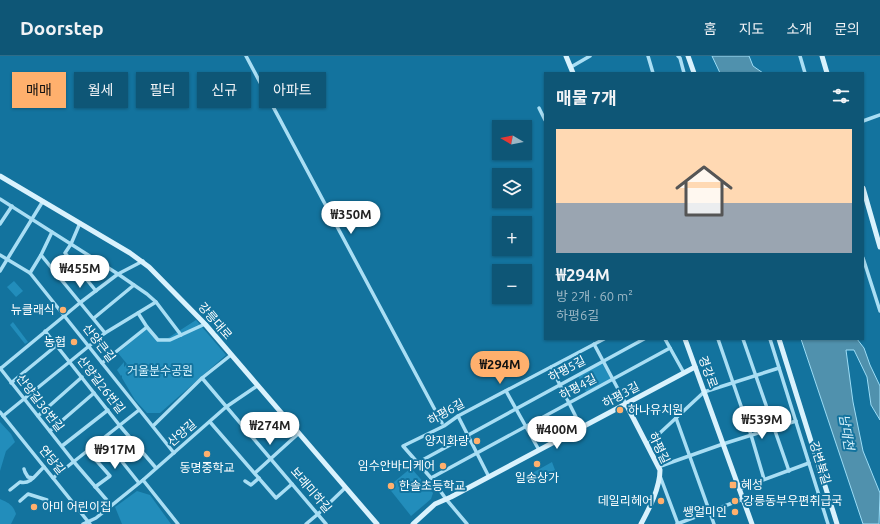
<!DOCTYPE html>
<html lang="ko">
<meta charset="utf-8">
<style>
:root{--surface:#0e5676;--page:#1c5f7e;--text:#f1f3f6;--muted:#9bb7c5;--line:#2e6c88;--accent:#ffb06d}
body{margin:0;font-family:Ubuntu,"Noto Sans KR",sans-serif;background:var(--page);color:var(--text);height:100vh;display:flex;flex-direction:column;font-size:15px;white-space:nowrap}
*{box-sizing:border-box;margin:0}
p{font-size:13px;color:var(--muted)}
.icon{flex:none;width:22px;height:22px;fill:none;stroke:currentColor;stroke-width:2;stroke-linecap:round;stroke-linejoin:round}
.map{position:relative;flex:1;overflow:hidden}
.sheet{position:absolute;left:544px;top:16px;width:320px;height:268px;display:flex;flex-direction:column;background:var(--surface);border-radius:0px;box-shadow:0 1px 3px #0004}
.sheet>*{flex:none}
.guide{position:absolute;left:12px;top:16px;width:380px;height:36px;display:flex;gap:8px}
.needle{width:26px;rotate:280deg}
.tools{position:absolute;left:492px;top:64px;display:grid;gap:8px}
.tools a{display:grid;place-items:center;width:40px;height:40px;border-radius:0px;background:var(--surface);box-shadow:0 1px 3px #0004;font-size:20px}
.price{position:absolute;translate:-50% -34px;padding:0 9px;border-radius:14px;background:#fff;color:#222;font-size:13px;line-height:26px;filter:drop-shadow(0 1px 2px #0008)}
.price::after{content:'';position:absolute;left:50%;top:24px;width:12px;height:9px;margin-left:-6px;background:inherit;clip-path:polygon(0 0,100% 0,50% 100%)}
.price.current{background:var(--accent);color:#111}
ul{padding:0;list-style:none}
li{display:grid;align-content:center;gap:8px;height:212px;padding:0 12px}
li+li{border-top:1px solid var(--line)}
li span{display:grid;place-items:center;height:124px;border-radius:0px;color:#555}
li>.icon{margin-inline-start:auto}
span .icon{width:72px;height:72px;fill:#fffc;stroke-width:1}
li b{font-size:17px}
h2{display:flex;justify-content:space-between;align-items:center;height:48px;padding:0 12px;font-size:17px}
.pill{padding:0 14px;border-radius:0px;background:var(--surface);box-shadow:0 1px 3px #0004;font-size:14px;line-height:36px}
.pill.current{background:var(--accent);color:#111}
header{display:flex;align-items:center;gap:24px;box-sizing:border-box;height:56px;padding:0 20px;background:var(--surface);border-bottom:1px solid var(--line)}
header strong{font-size:19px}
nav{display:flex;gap:22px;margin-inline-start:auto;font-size:14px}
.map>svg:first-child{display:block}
</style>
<header>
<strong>Doorstep</strong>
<nav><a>홈</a><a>지도</a><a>소개</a><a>문의</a></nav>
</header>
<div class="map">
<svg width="880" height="468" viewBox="0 0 880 468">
<rect width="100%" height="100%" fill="#13739e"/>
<g fill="#228dbb">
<path d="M14,225L23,235L16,241L7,231Z"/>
<path d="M196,264L226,299L160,357H147L135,344L122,322V319L121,320L117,314L124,306V311L127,308L118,297L147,272L158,282H168Z"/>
<path d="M13,266L28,286L25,288L10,269Z"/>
<path d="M602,307L611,323L586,336L578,320Z"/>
<path d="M0,366L11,378L15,386L6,395L0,415Z"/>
<path d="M552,406L555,414L544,419L545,423L532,429L527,420Z"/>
<path d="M411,412L433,437L431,443L411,460L388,431Z"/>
<path d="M137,435L150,439L171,468H122L115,451Z"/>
<path d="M0,443C9,447 13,449 16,458L11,468H0Z"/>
</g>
<g fill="#5091ad" stroke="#9cddf7">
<path d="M712,0H749L753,10L763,17H720Z"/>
<path d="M801,283H857L864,292L870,309L880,330V364L871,349L867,321L854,294H846L853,346L863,395L880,437L879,468H863Z"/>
</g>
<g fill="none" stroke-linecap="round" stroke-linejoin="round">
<g stroke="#a9def4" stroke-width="3.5">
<path d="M246,0L442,367"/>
<path d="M648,0L653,17"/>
<path d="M678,0L680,2L684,17"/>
<path d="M800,0L805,17"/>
<path d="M571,11L590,0"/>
<path d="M539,52L545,64"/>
<path d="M863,65L880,59"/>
<path d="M0,143L118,218L147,238L156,246L181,279"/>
<path d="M80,167L71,188L65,197L96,235"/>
<path d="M0,168L12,150"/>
<path d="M0,199L30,217L174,397"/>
<path d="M41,199L105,277"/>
<path d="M863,202L880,255"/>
<path d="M0,215L43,145"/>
<path d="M30,217L41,199L52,176"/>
<path d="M138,257L147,271L158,284H170L205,268"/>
<path d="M94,262L134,229"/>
<path d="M45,275L120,370L156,412"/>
<path d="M665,283L684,317"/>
<path d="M718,283L751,379L764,423"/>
<path d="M743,283L789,415"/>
<path d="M770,283L828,468"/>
<path d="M594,288L626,348"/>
<path d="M102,307L147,271"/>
<path d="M551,311L581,371"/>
<path d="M0,312L74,406L111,449"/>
<path d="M0,313L81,246L118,218L143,205"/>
<path d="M202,322L326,468"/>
<path d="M11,327L57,289"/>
<path d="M506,335L539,394"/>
<path d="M0,356L90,468"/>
<path d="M3,360L105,277L156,246"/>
<path d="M38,360L82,321"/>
<path d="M458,360L489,421"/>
<path d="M676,362L714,468"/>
<path d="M210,366L276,442L292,428"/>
<path d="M153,370L202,322L231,299"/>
<path d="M50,375L94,337"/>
<path d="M104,383L139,427"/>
<path d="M647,389L704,336L779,312"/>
<path d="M62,390L108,354"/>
<path d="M88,395L110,420L95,431"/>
<path d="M417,407L644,283"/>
<path d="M658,411L723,388L796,365"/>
<path d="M24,413L25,416L28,421L33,422"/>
<path d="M255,417L299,377"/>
<path d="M660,420L678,468"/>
<path d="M53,422L139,354"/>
<path d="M431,422L670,292"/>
<path d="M143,424L178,468"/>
<path d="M245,425L251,429L259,422"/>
<path d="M739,433L809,407"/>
<path d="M10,434L20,426C31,429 37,417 44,411"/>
<path d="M20,445L28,438L47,444"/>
<path d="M83,468L96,462L143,424L226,351L257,330"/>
<path d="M306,468L318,458L345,432"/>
<path d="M467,468L446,443L431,422L403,390L444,370L458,360L604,283"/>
<path d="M677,468L743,443"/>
</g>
<g stroke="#d9f2fd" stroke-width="5">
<path d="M566,0L573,17"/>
<path d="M688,0L694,17"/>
<path d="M822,0L827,17"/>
<path d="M0,120L130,197L149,211L205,268L377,468"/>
<path d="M863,132L880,191"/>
<path d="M685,283L752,468"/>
<path d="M779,283L837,468"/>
<path d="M626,348L660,414C660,432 649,453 641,468"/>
<path d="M413,468L435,448L451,441L695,311"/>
</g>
</g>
<g fill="#ffb06d" stroke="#13739e" stroke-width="1.5">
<circle cx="63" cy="254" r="4"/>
<circle cx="74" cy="286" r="4"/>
<circle cx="620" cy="354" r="4"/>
<circle cx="477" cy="385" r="4"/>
<circle cx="207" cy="398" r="4"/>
<circle cx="537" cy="408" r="4"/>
<circle cx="443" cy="410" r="4"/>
<rect x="729" y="425" width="8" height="8" rx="2"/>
<circle cx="391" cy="430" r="4"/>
<circle cx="661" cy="445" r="4"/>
<circle cx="735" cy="445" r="4"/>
<circle cx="34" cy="451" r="4"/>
<circle cx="735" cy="456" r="4"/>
</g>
<g text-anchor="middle" stroke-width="4" stroke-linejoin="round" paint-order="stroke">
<g font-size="12" fill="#fff" stroke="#13739e" text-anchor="end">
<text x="55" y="258">뉴클래식</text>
<text x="66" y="290">농협</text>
<text x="628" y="358" text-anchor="start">하나유치원</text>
<text x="469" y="389">양지화랑</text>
<text x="435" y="414">임수안바디케어</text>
<text x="207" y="416" text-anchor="middle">동명중학교</text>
<text x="537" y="426" text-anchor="middle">일송상가</text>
<text x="741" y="433" text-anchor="start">혜성</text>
<text x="399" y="434" text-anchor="start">한솔초등학교</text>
<text x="653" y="449">데일리헤어</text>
<text x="743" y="449" text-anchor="start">강릉동부우편취급국</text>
<text x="42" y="455" text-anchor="start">아미 어린이집</text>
<text x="727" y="460">쌩얼미인</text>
</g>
<g font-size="12" fill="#fff" stroke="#13739e">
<text transform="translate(215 265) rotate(49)" y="4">강릉대로</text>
<text transform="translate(99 287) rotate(52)" y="4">산양큰길</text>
<text transform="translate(567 313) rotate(-28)" y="4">하평5길</text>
<text transform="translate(708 316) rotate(70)" y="4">경강로</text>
<text transform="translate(101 329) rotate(52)" y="4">산양길26번길</text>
<text transform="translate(578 331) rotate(-28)" y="4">하평4길</text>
<text transform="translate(621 339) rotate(-28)" y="4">하평3길</text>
<text transform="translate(40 347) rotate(52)" y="4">산양길36번길</text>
<text transform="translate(446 356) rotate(-29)" y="4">하평6길</text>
<text transform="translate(182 377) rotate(-41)" y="4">산양길</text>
<text transform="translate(659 392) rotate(64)" y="4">하평길</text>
<text transform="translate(52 404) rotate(51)" y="4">연당길</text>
<text transform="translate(820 407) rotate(73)" y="4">강변북길</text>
<text transform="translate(311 434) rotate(49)" y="4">보래미하길</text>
</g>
<g font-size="12" fill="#d4f2fd" stroke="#13739e">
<text x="160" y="319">거울분수공원</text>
</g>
<g font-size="13" font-style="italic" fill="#d7f2fc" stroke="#13739e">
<text transform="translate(847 376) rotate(81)" y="5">남대천</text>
</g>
</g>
</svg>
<div class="tools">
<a><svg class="needle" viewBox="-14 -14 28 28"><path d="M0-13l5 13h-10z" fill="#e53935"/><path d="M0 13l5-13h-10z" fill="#9bb7c5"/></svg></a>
<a><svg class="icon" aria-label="layers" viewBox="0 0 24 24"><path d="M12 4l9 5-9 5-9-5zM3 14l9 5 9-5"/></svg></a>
<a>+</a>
<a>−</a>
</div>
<b class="price" style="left:351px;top:179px">₩350M</b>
<b class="price" style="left:80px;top:233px">₩455M</b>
<b class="price current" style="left:500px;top:329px">₩294M</b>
<b class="price" style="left:762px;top:384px">₩539M</b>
<b class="price" style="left:270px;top:390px">₩274M</b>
<b class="price" style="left:557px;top:394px">₩400M</b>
<b class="price" style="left:115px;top:414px">₩917M</b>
<div class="guide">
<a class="pill current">매매</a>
<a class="pill">월세</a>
<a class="pill">필터</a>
<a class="pill">신규</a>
<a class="pill">아파트</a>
</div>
<section class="sheet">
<h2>매물 7개<svg class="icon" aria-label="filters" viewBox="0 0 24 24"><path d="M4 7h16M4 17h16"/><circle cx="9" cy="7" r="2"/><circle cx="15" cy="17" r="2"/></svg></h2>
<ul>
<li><span style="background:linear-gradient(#ffd9b3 60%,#9aa5b1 0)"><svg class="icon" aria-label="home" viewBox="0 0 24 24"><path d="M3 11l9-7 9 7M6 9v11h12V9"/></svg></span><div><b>₩294M</b><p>방 2개 · 60 m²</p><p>하평6길</p></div></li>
</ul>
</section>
</div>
